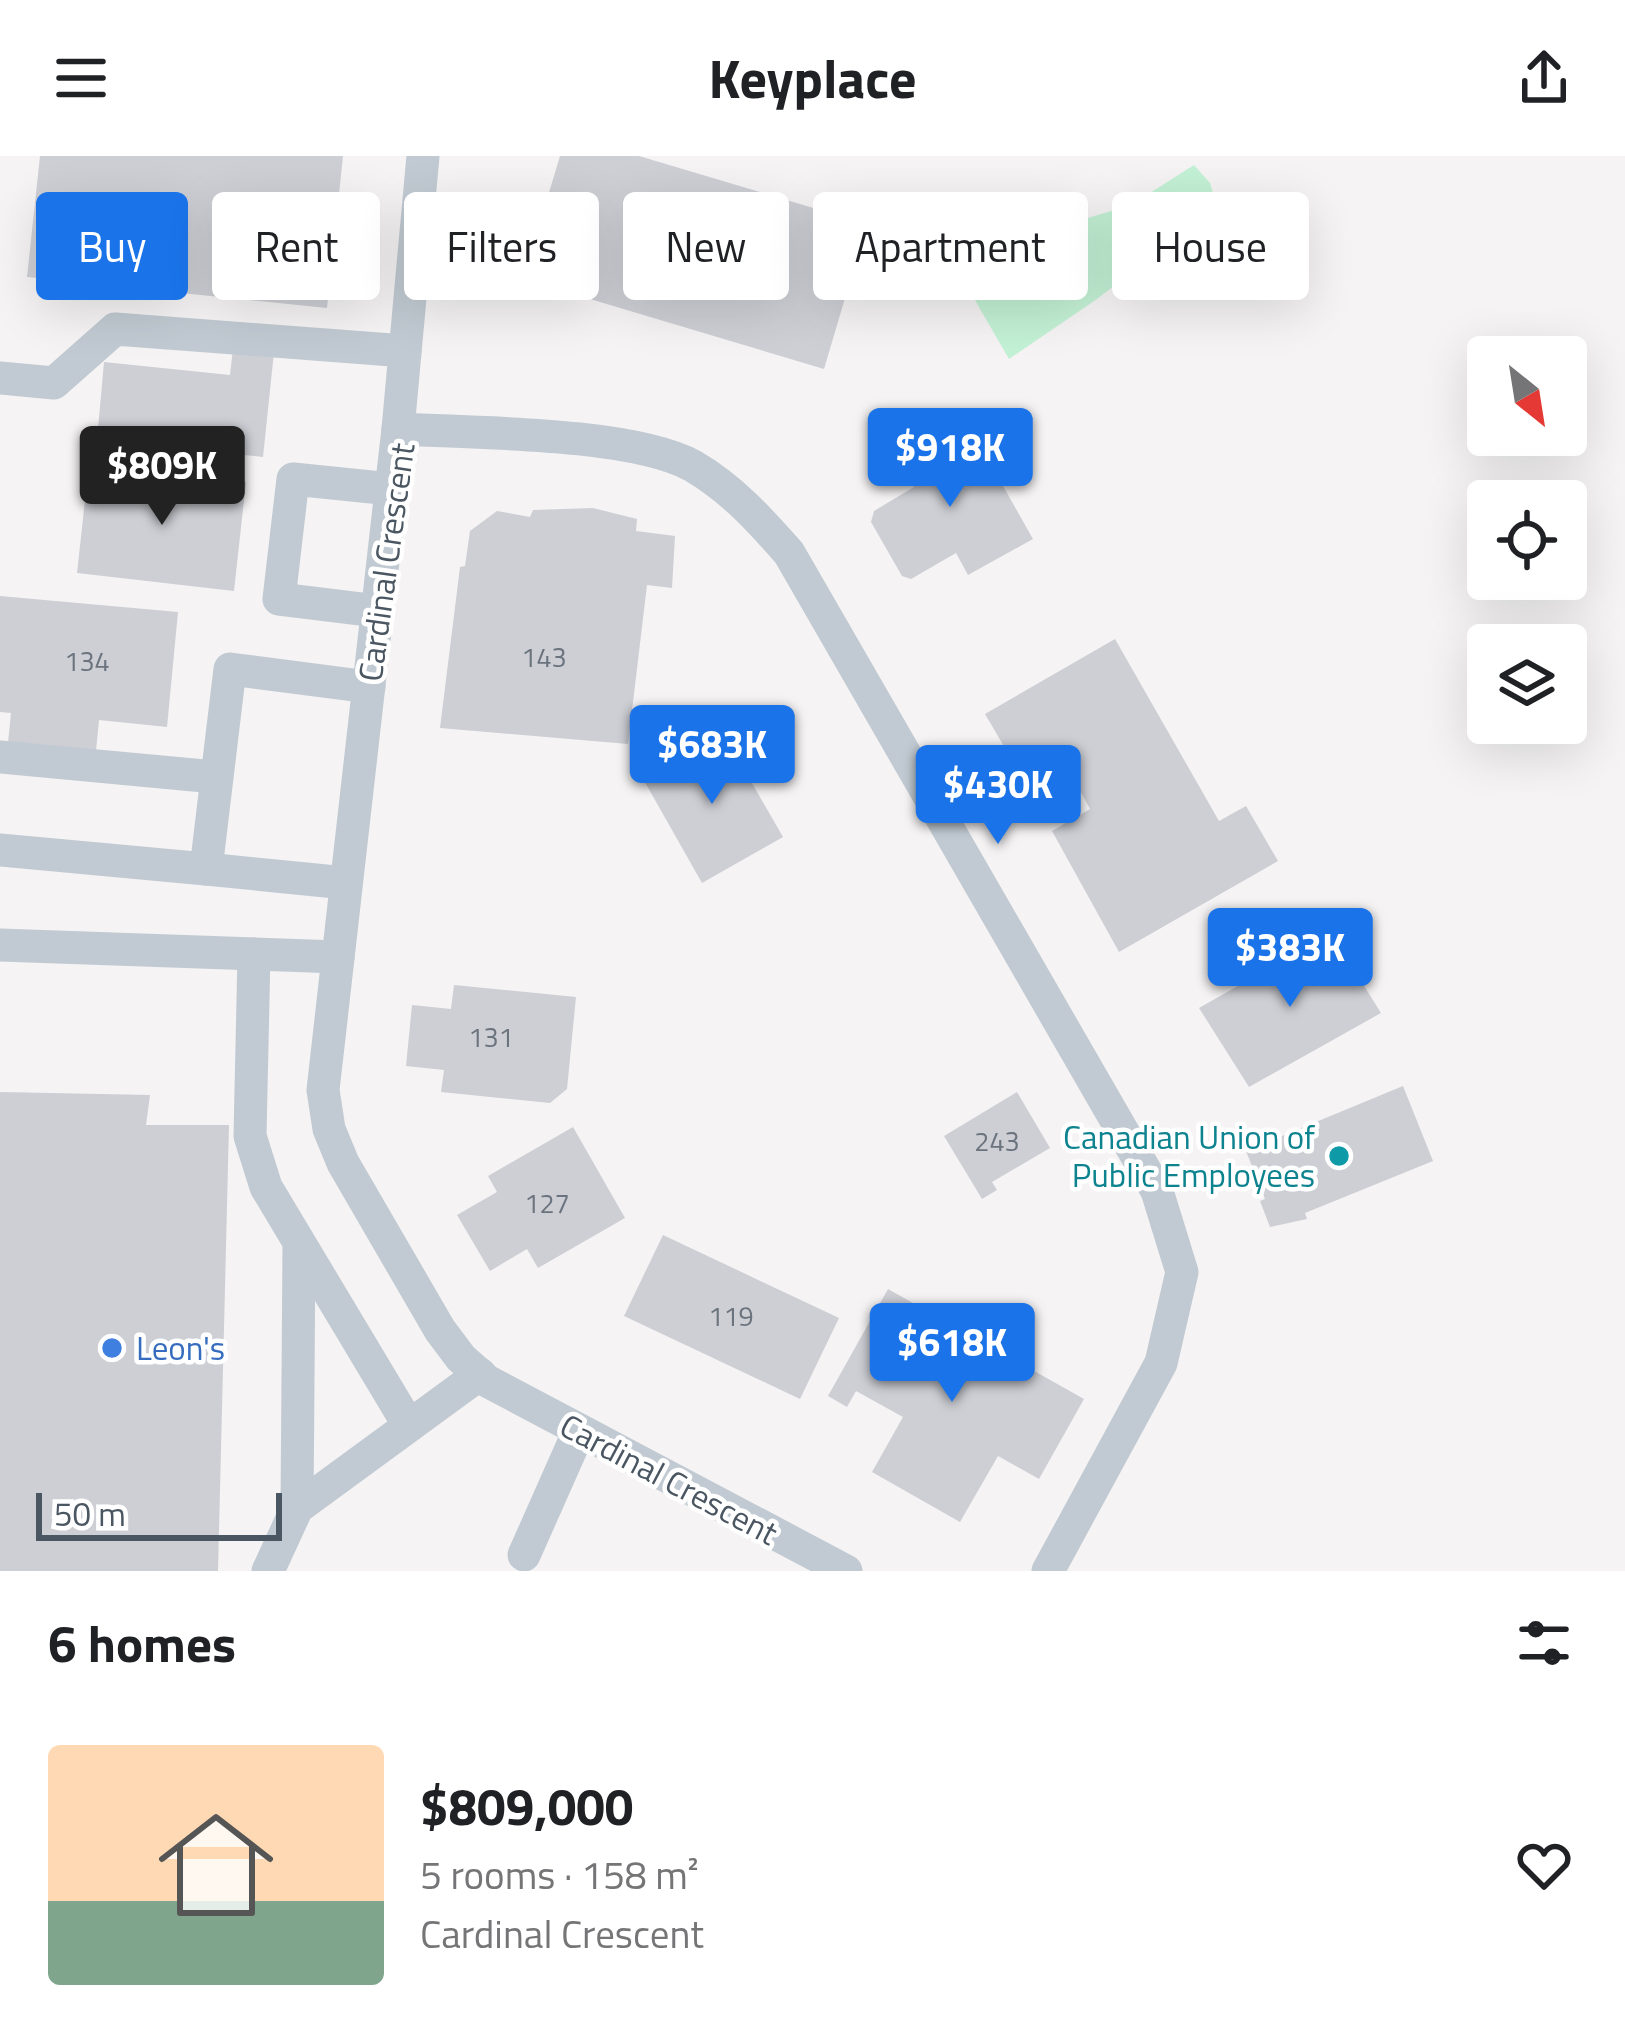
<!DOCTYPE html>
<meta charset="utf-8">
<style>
:root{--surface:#fff;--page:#f6f6f6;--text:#202124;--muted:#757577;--line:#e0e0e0;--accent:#1a73e8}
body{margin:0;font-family:"Titillium Web",sans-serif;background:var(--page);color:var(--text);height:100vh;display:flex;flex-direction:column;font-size:45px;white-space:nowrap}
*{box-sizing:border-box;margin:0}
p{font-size:39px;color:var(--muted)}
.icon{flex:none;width:66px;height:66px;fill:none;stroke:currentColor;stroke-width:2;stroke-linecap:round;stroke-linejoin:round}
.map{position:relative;height:1415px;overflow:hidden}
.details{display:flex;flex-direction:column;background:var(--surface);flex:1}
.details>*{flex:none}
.top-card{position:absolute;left:36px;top:36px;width:1554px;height:108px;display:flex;gap:24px}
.needle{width:78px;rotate:150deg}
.controls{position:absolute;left:1467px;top:180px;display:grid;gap:24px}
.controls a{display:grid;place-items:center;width:120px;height:120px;border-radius:12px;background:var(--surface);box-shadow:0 12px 48px #0002;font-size:60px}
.scale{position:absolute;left:36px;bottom:30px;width:246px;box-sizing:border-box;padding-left:12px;border:6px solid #4a5661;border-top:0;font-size:33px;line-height:42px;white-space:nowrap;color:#4a5661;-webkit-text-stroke:9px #fff;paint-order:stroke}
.price{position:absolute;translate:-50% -102px;padding:0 27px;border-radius:12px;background:var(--accent);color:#fff;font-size:39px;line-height:78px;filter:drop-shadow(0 3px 6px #0008)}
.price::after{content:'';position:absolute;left:50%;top:72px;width:36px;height:27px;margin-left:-18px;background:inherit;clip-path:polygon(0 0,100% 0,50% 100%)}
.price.on{background:#222;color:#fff}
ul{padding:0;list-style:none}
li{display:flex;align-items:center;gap:36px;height:300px;padding:0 48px}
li+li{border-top:3px solid var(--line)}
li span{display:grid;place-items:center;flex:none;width:336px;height:240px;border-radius:12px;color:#555}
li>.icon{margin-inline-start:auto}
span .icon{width:144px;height:144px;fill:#fffc;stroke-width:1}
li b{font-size:51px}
h2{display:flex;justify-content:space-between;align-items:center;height:144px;padding:0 48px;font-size:51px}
.pill{padding:0 42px;border-radius:12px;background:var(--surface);box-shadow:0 12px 48px #0002;font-size:42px;line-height:108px}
.pill.on{background:var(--accent);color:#fff}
header{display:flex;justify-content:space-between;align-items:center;height:156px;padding:0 48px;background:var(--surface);font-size:54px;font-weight:700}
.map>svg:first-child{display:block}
</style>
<header><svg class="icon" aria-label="menu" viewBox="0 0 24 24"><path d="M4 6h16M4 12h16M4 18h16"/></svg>Keyplace<svg class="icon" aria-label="share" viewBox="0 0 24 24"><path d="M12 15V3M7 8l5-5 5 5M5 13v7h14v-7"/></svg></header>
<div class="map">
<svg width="1625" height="1415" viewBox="0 0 1625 1415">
<rect width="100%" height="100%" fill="#f5f3f3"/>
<path fill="#c3f1d5" d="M1194,9L1210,27L1217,51L1097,143L1009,203L946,94L986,104L1051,73L1131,49Z"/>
<g fill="#cdcfd5">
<path d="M40,0H343L327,152L27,121Z"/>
<path d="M560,0H639L867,68L824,213L523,123Z"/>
<path d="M233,192L274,196L263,301L97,284L104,206L230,219Z"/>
<path d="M968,268L1033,383L968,419L956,397L911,423L902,420L871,366L874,355L914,331L900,306Z"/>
<path d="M89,308L246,326L234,435L77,417Z"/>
<path d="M593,352L637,363L636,375L675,380L672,432L647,429L628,588L440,572L460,411L465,410L470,375L497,355L530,361L533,354Z"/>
<path d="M0,440L178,456L167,571L99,564L95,605L7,597L11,557L0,556Z"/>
<path d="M1115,483L1219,665L1246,650L1278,705L1119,796L1052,675L1090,653L1061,600L1022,621L985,558Z"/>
<path d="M722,575L783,681L702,727L642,621Z"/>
<path d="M1331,777L1381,857L1249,931L1199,852Z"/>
<path d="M454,829L576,841L567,933L550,947L441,936L444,914L406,910L412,849L451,853Z"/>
<path d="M1403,930L1433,1005L1305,1057L1307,1063L1270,1071L1260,1045L1265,1043L1246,995Z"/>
<path d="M0,936L150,939L146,969H229L218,1415H0Z"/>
<path d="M1017,936L1050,992L992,1026L997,1034L982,1043L944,980Z"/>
<path d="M573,971L625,1062L538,1112L527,1093L490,1115L457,1059L497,1036L488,1020Z"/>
<path d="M663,1079L839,1162L800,1243L624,1160Z"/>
<path d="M888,1133L1084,1243L1039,1323L998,1300L960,1366L872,1316L903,1261L856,1235L847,1251L828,1240Z"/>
</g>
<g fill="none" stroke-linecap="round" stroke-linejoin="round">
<g stroke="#c1cad2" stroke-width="33">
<path d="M423,0L398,273L323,934L329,973L343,1007L440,1174L461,1202L487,1225L846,1415"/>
<path d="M0,222L54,227L115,173L405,195"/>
<path d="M398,273C472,277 631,276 693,310C732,333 759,363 789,397L1157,1035L1182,1116L1161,1207L1048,1415"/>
<path d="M377,455L279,443L293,323L391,333"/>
<path d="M0,601L215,621"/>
<path d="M0,694L206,713"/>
<path d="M346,727L206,713L230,513L369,531"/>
<path d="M0,789L338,801"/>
<path d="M254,798L250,980L266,1031L408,1268"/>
<path d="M297,1352L299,1089"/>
<path d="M524,1399L579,1275"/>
<path d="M268,1415L297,1352L480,1218"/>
</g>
</g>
<circle fill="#0f9aa8" stroke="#fff" stroke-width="4.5" cx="1339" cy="1000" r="12"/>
<circle fill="#3f7fe0" stroke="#fff" stroke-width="4.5" cx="112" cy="1192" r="12"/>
<g text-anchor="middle" stroke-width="9" stroke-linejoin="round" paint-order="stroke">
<g font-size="27" fill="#6b747e">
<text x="544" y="511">143</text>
<text x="87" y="515">134</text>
<text x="491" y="891">131</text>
<text x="997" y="995">243</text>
<text x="547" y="1057">127</text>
<text x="731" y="1170">119</text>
</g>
<g font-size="33" fill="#4a5661" stroke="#fff">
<text transform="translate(386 406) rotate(-82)" y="12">Cardinal Crescent</text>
<text transform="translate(669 1323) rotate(28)" y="12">Cardinal Crescent</text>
</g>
<g font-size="33" fill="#0d838f" stroke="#fff" text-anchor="end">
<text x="1315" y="993">Canadian Union of<tspan x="1315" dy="38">Public Employees</tspan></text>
</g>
<g font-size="33" fill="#366cbe" stroke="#fff" text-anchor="start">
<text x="136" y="1204">Leon's</text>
</g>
</g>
</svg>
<div class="controls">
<a><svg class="needle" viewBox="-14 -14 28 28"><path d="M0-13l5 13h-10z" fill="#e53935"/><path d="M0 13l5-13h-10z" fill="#757577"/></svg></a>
<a><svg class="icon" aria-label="locate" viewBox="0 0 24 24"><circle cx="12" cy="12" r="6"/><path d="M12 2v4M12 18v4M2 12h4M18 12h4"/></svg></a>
<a><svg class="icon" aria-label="layers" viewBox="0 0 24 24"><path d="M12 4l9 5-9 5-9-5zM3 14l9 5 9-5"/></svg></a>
</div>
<div class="scale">50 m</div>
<b class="price" style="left:950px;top:354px">$918K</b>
<b class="price on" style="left:162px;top:372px">$809K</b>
<b class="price" style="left:712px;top:651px">$683K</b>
<b class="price" style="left:998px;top:691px">$430K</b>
<b class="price" style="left:1290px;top:854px">$383K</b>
<b class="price" style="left:952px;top:1249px">$618K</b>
<div class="top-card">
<a class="pill on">Buy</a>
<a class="pill">Rent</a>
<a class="pill">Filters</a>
<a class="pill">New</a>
<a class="pill">Apartment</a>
<a class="pill">House</a>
</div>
</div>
<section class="details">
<h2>6 homes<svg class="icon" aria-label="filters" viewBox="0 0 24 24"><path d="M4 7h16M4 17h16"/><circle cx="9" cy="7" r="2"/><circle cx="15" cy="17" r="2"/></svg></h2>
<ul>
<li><span style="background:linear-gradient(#ffd9b3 65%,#7fa58c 0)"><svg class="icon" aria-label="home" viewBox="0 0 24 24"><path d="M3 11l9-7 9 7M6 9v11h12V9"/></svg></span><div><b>$809,000</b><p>5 rooms · 158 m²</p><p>Cardinal Crescent</p></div><svg class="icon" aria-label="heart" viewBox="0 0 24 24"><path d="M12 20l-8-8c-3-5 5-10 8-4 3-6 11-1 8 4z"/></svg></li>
</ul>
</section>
